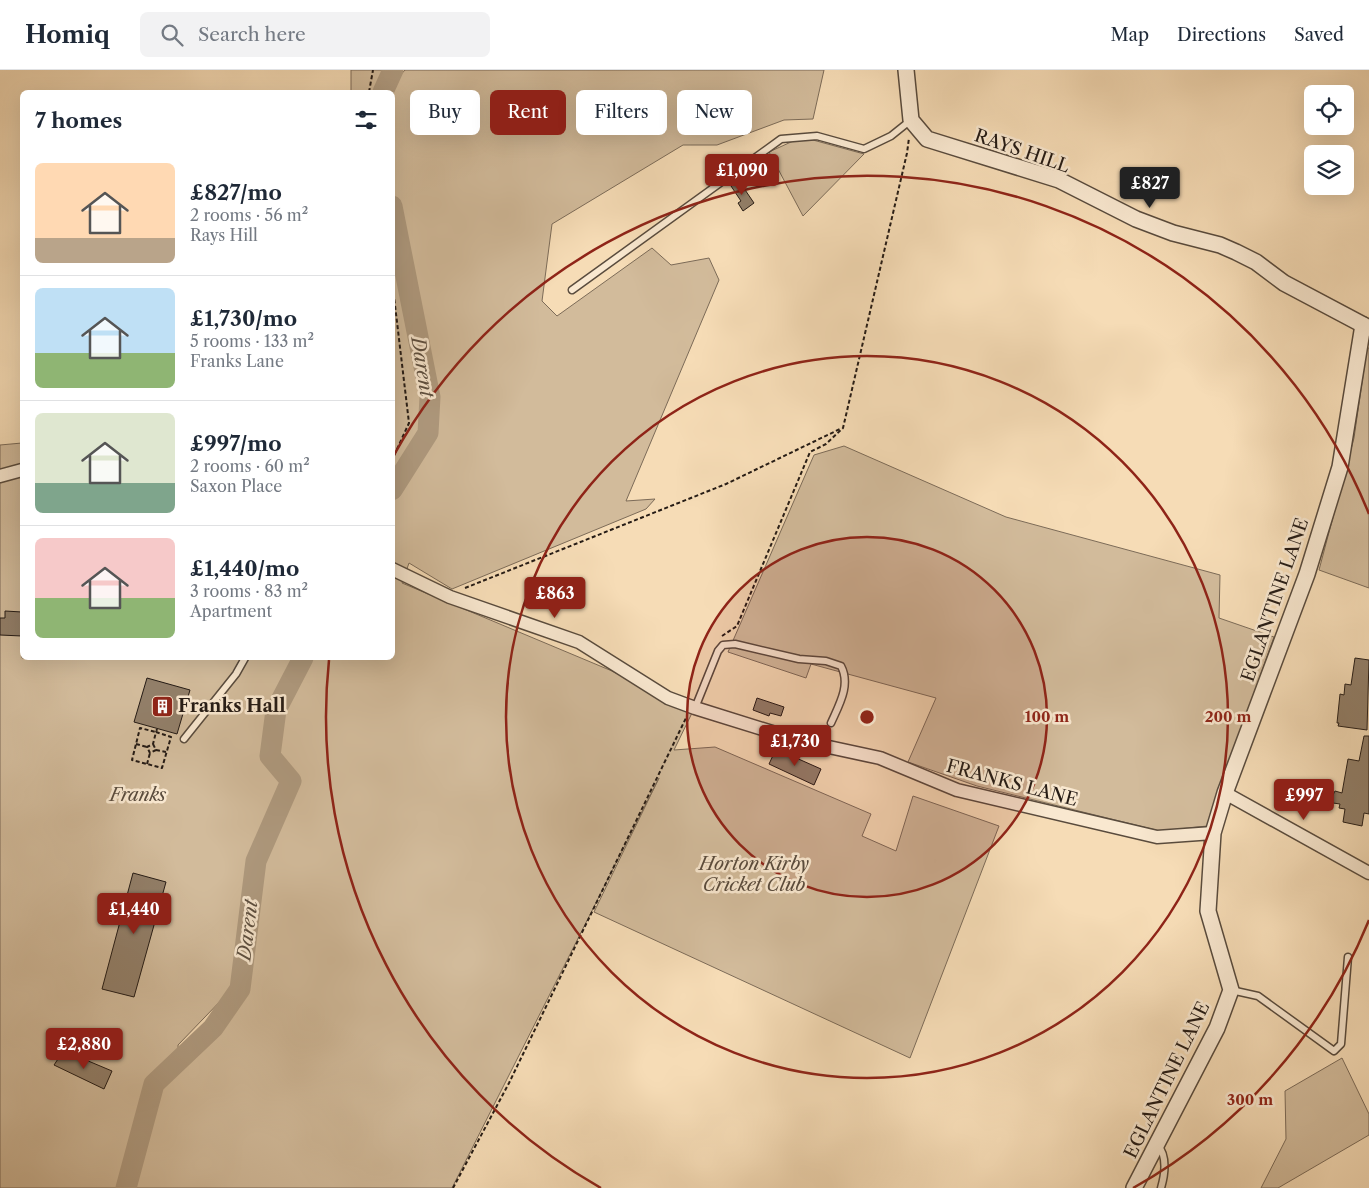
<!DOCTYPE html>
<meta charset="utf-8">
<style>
:root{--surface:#fff;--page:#f2f2f3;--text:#1f2937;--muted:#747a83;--line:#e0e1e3;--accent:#8f2418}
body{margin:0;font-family:"Libre Caslon Text",serif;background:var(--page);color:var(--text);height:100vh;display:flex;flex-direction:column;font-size:19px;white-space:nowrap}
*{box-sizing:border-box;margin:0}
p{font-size:16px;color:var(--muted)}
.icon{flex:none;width:28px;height:28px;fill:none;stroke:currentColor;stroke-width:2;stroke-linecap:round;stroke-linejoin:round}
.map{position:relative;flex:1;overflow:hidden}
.drawer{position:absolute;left:20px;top:20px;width:375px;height:570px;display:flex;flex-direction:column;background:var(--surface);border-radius:8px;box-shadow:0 5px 20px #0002}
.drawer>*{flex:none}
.guide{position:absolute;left:410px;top:20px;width:475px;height:45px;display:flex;gap:10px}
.tools{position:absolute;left:1304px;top:15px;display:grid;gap:10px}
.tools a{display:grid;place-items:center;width:50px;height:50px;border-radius:8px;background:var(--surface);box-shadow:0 5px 20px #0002;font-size:25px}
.price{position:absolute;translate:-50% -42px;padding:0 11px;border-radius:5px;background:var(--accent);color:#fff;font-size:16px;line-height:32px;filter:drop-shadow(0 1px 2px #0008)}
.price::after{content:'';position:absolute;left:50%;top:30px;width:15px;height:11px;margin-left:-8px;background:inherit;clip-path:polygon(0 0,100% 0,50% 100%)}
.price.selected{background:#222;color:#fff}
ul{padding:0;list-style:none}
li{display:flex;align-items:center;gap:15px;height:125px;padding:0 15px}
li+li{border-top:1px solid var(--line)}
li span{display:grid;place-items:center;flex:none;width:140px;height:100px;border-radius:8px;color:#555}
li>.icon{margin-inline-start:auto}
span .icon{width:60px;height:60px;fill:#fffc;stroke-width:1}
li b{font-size:21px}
h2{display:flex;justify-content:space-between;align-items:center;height:60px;padding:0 15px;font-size:21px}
.chip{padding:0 18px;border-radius:8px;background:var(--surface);box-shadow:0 5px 20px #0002;font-size:18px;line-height:45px}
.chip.selected{background:var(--accent);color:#fff}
header{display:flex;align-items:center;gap:30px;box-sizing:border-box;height:70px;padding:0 25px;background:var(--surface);border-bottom:1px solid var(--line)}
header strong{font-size:24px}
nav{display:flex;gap:28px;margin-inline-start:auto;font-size:18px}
.search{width:350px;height:45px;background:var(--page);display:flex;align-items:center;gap:12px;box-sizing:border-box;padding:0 18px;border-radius:8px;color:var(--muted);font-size:19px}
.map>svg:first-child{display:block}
</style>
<header>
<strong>Homiq</strong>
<div class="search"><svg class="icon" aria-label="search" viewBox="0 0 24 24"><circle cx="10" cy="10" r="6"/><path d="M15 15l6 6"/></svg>Search here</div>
<nav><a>Map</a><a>Directions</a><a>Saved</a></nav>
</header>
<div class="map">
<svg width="1369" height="1118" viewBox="0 0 1369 1118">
<rect width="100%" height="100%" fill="#f6dcb6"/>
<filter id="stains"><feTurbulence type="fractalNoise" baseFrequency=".004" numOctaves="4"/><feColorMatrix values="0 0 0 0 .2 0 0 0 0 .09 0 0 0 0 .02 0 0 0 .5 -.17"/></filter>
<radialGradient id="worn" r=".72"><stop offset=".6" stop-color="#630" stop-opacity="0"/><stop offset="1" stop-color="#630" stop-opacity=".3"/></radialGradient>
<g fill="#d2bb9b" stroke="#7c6b58" fill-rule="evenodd">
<path d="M351,0H397L394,12L405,0H824L813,49L784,50L717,75H683L552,154L542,231L557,246L652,178L671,195L709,188L719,210L626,431L655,429L646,439L452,519L409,493L402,513L612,601L692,643L674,680L715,677L871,744L862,766L896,781L913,726L999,756L910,988L594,842L659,708L452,1118H0V375L22,373V588H295L275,632L297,588H392V22H351ZM258,811L247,918L214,969L179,998L178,975L230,921Z"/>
<path d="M802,67L864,84L803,146L769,82Z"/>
<path d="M1367,278H1369V518L1319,500L1354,368Z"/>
<path d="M844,376L1006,447L1220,505L1219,548L1274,567L1207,756L1160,761L977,716L908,692L936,628L811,594L806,608L728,582L814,385Z"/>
<path d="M1342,988L1369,1044V1065L1278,1118H1261L1286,1069L1285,1021Z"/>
</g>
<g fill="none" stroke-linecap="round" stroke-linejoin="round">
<g stroke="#af9a7f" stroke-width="21">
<path d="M383,22L393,0"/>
<path d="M392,136L430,327L428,363L392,420"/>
<path d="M126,1118L154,1014L213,958L240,919L256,791L291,711L270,686L276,640L303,588"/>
</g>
</g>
<g fill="#927f69" stroke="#251b15">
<path d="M739,111L754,133L743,141L738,133L741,131L731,116Z"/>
<path d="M5,541L22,542V566L0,565V548H5Z"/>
<path d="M1355,588L1369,590L1367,660L1338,656L1339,653H1337L1340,624L1344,625L1345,614L1351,615Z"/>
<path d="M147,608L190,620L177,664L134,652Z"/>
<path d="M757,628L784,637L781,646L770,643L769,646L753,640Z"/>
<path d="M1364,666H1369V744L1364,743L1362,756L1343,752L1345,739L1339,738L1340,734L1333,733L1331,729L1335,721L1342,723L1348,689L1359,691Z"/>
<path d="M776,679L821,699L814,715L769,694Z"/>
<path d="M133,803L166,812L134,927L102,919Z"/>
<path d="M62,983L74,985L112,1001L104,1019L54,995Z"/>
</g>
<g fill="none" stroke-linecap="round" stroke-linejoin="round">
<defs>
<g id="service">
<path d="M572,220L781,69L817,66L864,79L891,66L911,50"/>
<path d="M695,638L718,581L723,575L735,574L799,589L826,591L841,596C851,615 839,635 831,653"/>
<path d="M184,669L236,604L245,588"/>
<path d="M1231,920L1258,926L1334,981L1341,974L1348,887"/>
<path d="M1157,1074C1168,1086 1165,1104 1161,1118"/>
</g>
<g id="minor">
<path d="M0,406L22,400"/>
<path d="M392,499L450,527L579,572L668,628L695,638L801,671L880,688L957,720L1157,767L1213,763"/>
<path d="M1225,723L1369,803"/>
</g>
<g id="tertiary">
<path d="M906,0L911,50L927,69L1059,110L1136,149L1173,163L1220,175L1236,182L1256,192L1284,213L1369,258"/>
<path d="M1134,1118L1217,958L1231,920L1208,841L1213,763L1225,723L1307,504L1340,397L1363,255"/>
</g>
</defs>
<use href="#service" stroke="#594b3d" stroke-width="9"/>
<use href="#minor" stroke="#594b3d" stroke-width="15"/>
<use href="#tertiary" stroke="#594b3d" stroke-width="18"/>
<g stroke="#251b15" stroke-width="2" stroke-dasharray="4 2.5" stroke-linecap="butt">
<path d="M369,22L373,0"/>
<path d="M392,210L409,353L392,390"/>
<path d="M465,518L726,414L840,359"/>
<path d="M722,566L737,556L810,382L826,374L843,358L907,83L909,68"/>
<path d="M136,674L147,677"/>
<path d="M153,674L156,680L150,683L147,677L153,674L156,662L171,667L162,698L132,690L140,658L156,662L157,659"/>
<path d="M156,680L166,682"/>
<path d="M147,694L150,683"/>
<path d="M453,1118L509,1013L686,648"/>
</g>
<use href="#service" stroke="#f9e8d0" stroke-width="6"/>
<use href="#minor" stroke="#f9e8d0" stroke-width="12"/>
<use href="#tertiary" stroke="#f9e8d0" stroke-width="15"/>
</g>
<circle cx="867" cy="647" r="180" fill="#8f2418" fill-opacity=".12"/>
<g fill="none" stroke="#8f2418" stroke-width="2.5">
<circle cx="867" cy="647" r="180"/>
<circle cx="867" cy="647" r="361"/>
<path d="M1369 850A541 541 0 0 1 1133 1118M601 1118A541 541 0 0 1 329 590M394 385A541 541 0 0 1 1369 444"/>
</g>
<defs>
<symbol id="building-square" viewBox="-11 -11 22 22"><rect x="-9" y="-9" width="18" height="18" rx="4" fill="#8f2418" stroke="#f9e8d0"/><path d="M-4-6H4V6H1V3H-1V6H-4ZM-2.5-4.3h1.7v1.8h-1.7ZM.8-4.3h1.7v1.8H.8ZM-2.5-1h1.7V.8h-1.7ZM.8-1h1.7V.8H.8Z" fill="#fff"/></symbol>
</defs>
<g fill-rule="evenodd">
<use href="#building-square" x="150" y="624" width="25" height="25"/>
</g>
<g text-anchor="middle" stroke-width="5" stroke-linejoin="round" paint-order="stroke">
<g font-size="18" fill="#251b15" stroke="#f9e8d0">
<text transform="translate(1022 81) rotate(19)" y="6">RAYS HILL</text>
<text transform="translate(1275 530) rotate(-71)" y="6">EGLANTINE LANE</text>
<text transform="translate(1012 713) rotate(15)" y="6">FRANKS LANE</text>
<text transform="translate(1167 1010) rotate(-64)" y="6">EGLANTINE LANE</text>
</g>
<g font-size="18" font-weight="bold" fill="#251b15" stroke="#f9e8d0" text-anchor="start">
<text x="178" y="642">Franks Hall</text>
</g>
<g font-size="18" font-style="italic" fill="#594b3d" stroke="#f9e8d0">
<text x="138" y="731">Franks</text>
<text x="754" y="800">Horton Kirby<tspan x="754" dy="21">Cricket Club</tspan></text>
</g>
<g font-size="19" font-style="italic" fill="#5c4e3f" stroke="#f9e8d0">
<text transform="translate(423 297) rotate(81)" y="7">Darent</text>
<text transform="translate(247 860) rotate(-83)" y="7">Darent</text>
</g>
</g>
<circle cx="867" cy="647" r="8" fill="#8f2418" stroke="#f9e8d0" stroke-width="2.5"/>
<g font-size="15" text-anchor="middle" font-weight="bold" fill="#8f2418" stroke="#f9e8d0" stroke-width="5" stroke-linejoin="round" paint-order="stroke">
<text x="1047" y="652">100 m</text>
<text x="1228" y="652">200 m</text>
<text x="1250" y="1035">300 m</text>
</g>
<rect width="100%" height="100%" filter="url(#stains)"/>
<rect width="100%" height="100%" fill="url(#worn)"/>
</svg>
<div class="tools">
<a><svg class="icon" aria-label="locate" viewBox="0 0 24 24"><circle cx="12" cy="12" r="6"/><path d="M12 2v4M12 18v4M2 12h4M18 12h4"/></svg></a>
<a><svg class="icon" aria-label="layers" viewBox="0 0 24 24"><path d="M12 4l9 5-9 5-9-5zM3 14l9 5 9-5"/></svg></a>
</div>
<b class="price" style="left:742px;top:126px">£1,090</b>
<b class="price selected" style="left:1150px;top:139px">£827</b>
<b class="price" style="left:555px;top:549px">£863</b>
<b class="price" style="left:795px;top:697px">£1,730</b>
<b class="price" style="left:1304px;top:751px">£997</b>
<b class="price" style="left:134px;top:865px">£1,440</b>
<b class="price" style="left:84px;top:1000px">£2,880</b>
<div class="guide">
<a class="chip">Buy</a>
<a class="chip selected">Rent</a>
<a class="chip">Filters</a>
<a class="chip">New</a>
</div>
<section class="drawer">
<h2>7 homes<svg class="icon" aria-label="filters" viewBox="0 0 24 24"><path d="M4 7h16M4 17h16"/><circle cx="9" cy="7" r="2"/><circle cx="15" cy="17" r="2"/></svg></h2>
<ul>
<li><span style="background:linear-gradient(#ffd9b3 75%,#b9a48a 0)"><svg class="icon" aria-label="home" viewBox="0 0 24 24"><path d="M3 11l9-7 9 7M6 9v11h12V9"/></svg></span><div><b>£827/mo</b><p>2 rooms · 56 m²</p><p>Rays Hill</p></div></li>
<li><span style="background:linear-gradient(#bfe0f5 65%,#8fb573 0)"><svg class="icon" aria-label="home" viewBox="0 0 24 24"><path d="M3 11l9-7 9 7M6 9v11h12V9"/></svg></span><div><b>£1,730/mo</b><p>5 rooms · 133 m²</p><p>Franks Lane</p></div></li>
<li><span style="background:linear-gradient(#dfe7d0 70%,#7fa58c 0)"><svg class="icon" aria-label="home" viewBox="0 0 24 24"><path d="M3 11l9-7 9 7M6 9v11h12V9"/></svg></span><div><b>£997/mo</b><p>2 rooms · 60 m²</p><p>Saxon Place</p></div></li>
<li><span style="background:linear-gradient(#f6c9c9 60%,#8fb573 0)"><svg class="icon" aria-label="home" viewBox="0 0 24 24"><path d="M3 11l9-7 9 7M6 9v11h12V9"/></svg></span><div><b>£1,440/mo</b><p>3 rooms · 83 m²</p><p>Apartment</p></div></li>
</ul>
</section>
</div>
